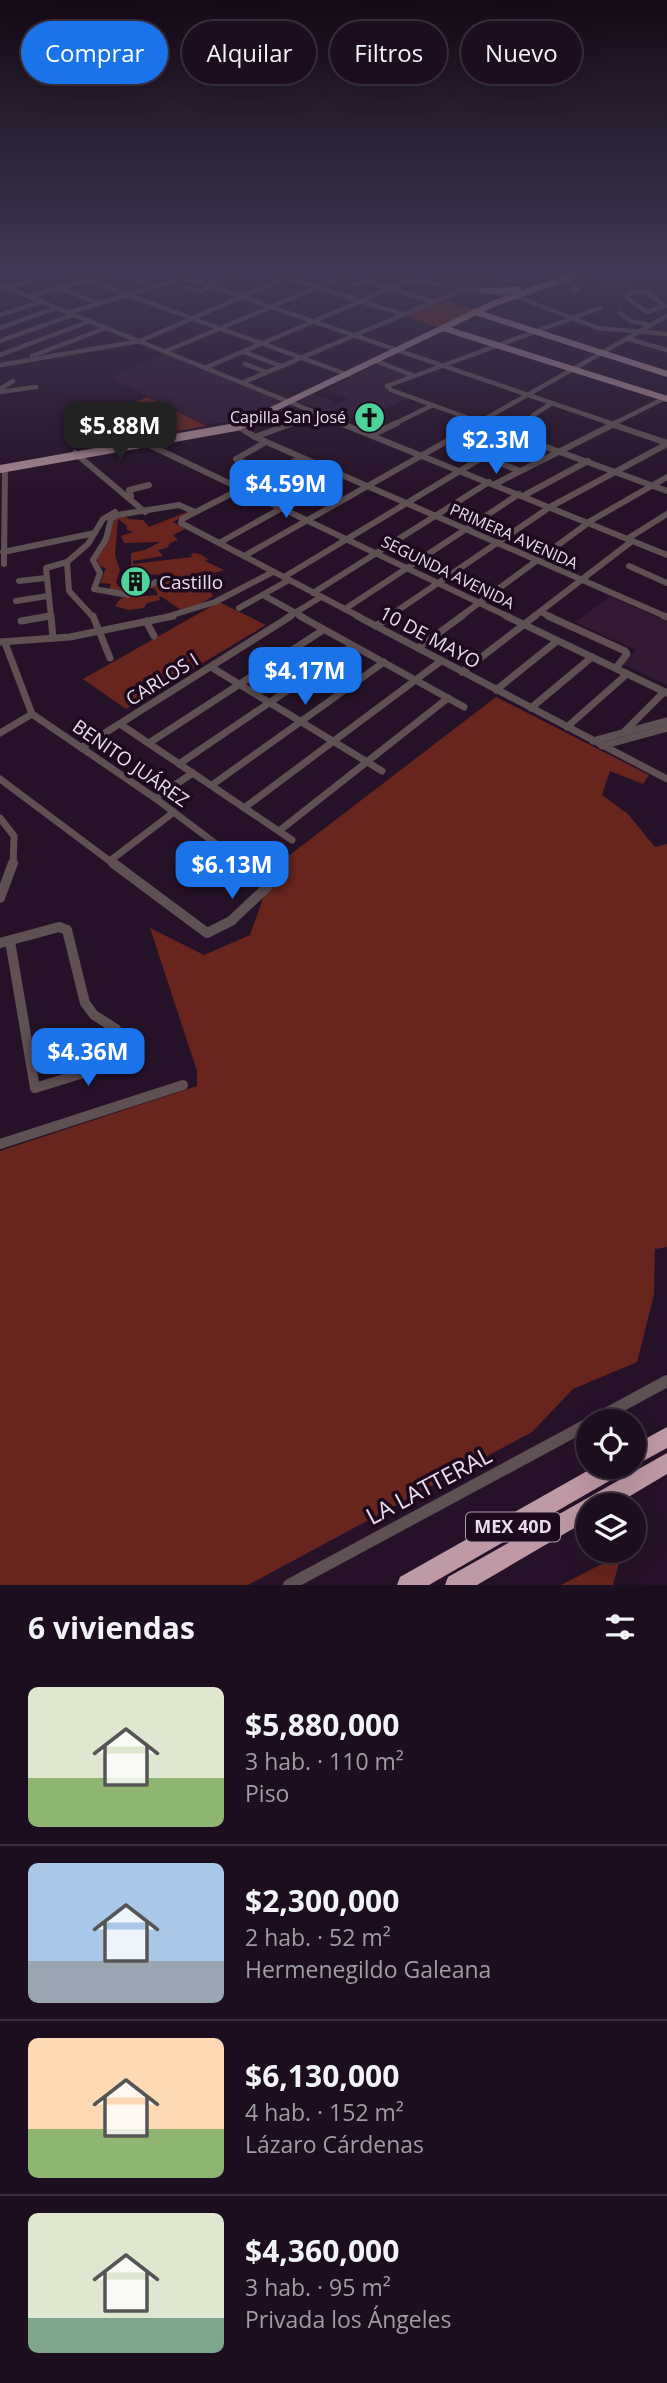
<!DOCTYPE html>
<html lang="es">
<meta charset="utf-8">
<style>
:root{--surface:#1c0e1e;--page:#251727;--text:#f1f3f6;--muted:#a09ca4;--line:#3a2e3c;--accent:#1a73e8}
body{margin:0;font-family:"Open Sans",sans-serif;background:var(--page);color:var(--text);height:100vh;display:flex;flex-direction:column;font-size:26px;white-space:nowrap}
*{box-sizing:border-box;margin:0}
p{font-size:23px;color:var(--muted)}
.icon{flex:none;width:38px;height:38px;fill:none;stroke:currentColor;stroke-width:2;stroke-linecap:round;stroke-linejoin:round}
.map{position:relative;height:1585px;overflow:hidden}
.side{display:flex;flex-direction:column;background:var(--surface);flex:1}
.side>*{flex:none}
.top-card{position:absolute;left:21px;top:21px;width:626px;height:63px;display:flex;gap:14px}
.buttons{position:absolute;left:576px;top:1409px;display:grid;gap:14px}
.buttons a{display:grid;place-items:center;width:70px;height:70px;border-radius:50%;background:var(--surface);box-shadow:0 7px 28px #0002,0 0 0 2px var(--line);font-size:35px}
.price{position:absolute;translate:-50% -60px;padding:0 16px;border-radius:14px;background:var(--accent);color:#fff;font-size:23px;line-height:46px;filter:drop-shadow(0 2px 4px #0008)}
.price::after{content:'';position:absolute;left:50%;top:42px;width:21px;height:16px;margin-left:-10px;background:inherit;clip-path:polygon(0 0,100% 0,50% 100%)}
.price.current{background:#222;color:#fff}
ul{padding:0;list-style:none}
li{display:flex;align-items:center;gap:21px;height:175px;padding:0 28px}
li+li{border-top:2px solid var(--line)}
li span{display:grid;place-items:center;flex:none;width:196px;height:140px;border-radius:10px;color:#555}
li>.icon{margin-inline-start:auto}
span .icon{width:84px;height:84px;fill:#fffc;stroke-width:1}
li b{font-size:30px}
h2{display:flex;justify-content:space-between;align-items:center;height:84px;padding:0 28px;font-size:30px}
.chip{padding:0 24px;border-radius:32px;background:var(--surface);box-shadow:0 7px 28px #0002,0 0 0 2px var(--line);font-size:24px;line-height:63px}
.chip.current{background:var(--accent);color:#fff}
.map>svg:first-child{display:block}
</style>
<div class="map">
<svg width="667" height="1585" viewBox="0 0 667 1585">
<rect width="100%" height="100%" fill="#261228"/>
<g fill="#321a34">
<path d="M588,273H629L644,284L608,290Z"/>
<path d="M165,353L284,401L261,413L236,421L205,424L109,377Z"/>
<path d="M379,364L407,375L383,386L384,389L408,398L382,410L373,408L345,420L299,401L314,394L335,402L325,409L348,399L327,390Z"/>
<path d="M610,597L667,621V685L623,664L636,650L575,622Z"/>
</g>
<g fill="#67251d">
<path d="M432,273H504L467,286L436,281Z"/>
<path d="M442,299L475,310L437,327L402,315Z"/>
<path d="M147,397L207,426L149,436L104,416Z"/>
<path d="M187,512L189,513L173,522L185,529L173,535L178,540L170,543L167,548L158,550L163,556L133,561V564L192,557L191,554C197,551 203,556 208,559L205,561L224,570L201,577L213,596L197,606L181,610L162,597H159L160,600L147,603L144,608L129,610L115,606L121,598L158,595L155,589L149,587L175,579L173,575L131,574V553L145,550L160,542L124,543L121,536L133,532L127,530V526L118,519L115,555L120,570L116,582L119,587L136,588L122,593L109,589L111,584L100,583L106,568L100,566L97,558L103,550L115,519L124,516L129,519L143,520L149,527Z"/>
<path d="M219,602L266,625L126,709L83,679Z"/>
<path d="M496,697L649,775L643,784L610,771L602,795L628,814L655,847L667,844V1247L655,1249L654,1294L637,1362L573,1389L532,1432L248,1585H0V1151L197,1086V1071L150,928L204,955L250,935L274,867Z"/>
<path d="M620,1559L613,1585H561L600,1565Z"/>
</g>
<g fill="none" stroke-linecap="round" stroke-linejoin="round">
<g stroke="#5f5054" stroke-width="4.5">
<path d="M67,273L349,375"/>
<path d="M172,273L613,424"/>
<path d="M273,273L401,314"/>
<path d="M365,273L512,295L598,328L667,334"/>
<path d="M0,275L8,273"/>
<path d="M560,278L579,289L572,291"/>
<path d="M135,279L154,286"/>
<path d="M368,282L431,301"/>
<path d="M0,285L344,424"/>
<path d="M208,285L227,278"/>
<path d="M355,285L371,281"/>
<path d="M185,287L201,292L212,286"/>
<path d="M8,288L31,281"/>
<path d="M59,288L97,303"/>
<path d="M645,291L665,306L647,312L626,297L628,294Z"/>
<path d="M30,297L109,273"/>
<path d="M68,313L198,273"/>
<path d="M620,313L631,321L649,325"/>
<path d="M0,315L40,302"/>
<path d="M0,328L56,308"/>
<path d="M629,339L667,350"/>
<path d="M0,341L73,315"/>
<path d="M166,351L352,273"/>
<path d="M244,352L281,366"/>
<path d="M0,355L90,321"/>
<path d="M32,356L106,328"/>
<path d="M376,361L412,375"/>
<path d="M245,364L266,372"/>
<path d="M0,365L140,341L297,273"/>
<path d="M207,367L410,280"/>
<path d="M244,382L464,289"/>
<path d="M387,386L391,390L485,424"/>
<path d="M387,386L600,308"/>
<path d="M0,389L13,381"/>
<path d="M0,392L36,387"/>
<path d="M532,416L552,403"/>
<path d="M288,424L318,413"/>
<path d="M394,424L433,405"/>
<path d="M476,424L667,316"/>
<path d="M613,424L667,397"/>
</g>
<g stroke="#5f5054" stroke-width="6">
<path d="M340,423L667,555"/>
<path d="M480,423L667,491"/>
<path d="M608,423L667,443"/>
<path d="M234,424L255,437L667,617"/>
<path d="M372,435L397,423"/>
<path d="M255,437L293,423"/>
<path d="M143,442L509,617"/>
<path d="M266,442L236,459L268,474"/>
<path d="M75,453L145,512"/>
<path d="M482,456L520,471"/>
<path d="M301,458L182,519L181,523L360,617"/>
<path d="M495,484L616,423"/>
<path d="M131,496L129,490L149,485"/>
<path d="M523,496L588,461"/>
<path d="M627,539L667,514"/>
<path d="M219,543L341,475"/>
<path d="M3,552L95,533"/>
<path d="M244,556L479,423"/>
<path d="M4,564L5,469"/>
<path d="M629,566L667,583"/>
<path d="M284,577L518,436"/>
<path d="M19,581L46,578"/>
<path d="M156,582L128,595L94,589L100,573L93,560L106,539L111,519L117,515L179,505L195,512"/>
<path d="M313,593L489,482"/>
<path d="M263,595L303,617"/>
<path d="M16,601L48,596"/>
<path d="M239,608L289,580"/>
<path d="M345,609L519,494"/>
<path d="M540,612L552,617"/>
<path d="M42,617L50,616"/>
<path d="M51,617L46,568L67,562"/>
<path d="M93,617L69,591L67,562L88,544L103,519L115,512"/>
<path d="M166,617L215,602L273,572"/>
<path d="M288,617L321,597"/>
<path d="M388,617L550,507L667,444"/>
<path d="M460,617L592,520L667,477"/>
<path d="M533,617L632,541"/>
</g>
<g stroke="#5f5054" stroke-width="7">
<path d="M51,616L53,638"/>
<path d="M93,616L110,658"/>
<path d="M300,616L464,707"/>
<path d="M357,616L667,779"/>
<path d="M506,616L667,693"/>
<path d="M548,616L625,651L627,654L616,668"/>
<path d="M664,616L667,617"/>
<path d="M21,621L50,616"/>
<path d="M146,621L154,636"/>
<path d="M376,626L391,616"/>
<path d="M0,642L70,637L173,616"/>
<path d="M5,643L32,714L155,798L244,865"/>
<path d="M418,648L462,616"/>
<path d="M211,667L382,771"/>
<path d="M462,672L535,616"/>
<path d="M496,690L557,641"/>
<path d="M531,708L592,657"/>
<path d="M120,724L292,840"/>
<path d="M567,727L627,674"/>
<path d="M625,731L664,692"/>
<path d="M0,733L32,714"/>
<path d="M593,741L667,721"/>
<path d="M149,743L323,630"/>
<path d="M602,746L667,728"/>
<path d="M81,748L291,616"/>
<path d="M179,764L353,646"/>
<path d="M0,779L115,865"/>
<path d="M212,785L384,662"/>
<path d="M155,798L193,773"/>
<path d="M244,808L441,661"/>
<path d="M0,818L14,836L13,865"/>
<path d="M279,831L448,698"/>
<path d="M111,860L174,812"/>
</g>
<g stroke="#5f5054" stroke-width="10">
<path d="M113,863L207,933L231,921L267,887L266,881L242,863"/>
<path d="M0,898L13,863"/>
<path d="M0,943L59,927L67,930L85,1003L94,1015L116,1029L125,1053L119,1062L35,1088L10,941"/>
<path d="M0,1144L183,1085"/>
</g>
<g stroke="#5f5054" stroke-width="12">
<path d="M593,1421L667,1381"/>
<path d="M289,1585L588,1424"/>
</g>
<g stroke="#a4848e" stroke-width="6">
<path d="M483,291L518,290"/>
<path d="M475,312L667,374"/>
<path d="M443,328L667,399"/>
<path d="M242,424L495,303L581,273"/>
</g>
<path stroke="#a4848e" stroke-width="8" d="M0,469L236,427L245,423"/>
<g fill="#bf99a5" fill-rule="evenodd">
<path d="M667,1427V1448L634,1466V1445Z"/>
<path d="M667,1453V1474L615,1505H588V1520L477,1585H445L448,1577Z"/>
<path d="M596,1466H626L623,1473L429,1585H397L400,1577Z"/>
</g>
</g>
<linearGradient id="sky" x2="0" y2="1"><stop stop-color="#150a16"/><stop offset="0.55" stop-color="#413953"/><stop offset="1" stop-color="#413953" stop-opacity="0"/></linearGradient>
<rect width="667" height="495" fill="url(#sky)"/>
<defs>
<symbol id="church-disc" viewBox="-11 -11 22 22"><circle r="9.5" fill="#4dd39a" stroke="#1c091e"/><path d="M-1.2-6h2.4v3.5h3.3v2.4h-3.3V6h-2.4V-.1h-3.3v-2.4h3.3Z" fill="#111"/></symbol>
<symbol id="building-disc" viewBox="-11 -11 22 22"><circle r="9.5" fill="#4dd39a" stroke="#1c091e"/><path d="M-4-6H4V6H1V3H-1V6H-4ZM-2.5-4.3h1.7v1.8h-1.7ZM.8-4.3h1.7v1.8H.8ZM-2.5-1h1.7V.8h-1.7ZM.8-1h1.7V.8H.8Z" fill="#111"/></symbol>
</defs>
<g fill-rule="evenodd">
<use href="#church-disc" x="352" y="400" width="35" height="35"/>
<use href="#building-disc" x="118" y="564" width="35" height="35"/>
</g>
<g text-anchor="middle" stroke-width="7" stroke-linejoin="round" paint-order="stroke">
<g font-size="16" fill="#eadceb" stroke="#1c091e" text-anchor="end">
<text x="346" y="423">Capilla San José</text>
</g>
<g font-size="16" fill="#eadceb" stroke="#1c091e">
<text transform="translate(514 536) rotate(24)" y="6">PRIMERA AVENIDA</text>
<text transform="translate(448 572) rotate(26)" y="6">SEGUNDA AVENIDA</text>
</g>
<rect fill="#1c091e" stroke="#ac9dae" stroke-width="2" x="466" y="1512.5" width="94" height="29" rx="5"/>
<g font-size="18" font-weight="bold" fill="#eadceb">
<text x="513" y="1533">MEX 40D</text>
</g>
<g font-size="19" fill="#eadceb" stroke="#1c091e" text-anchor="start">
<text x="159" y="589">Castillo</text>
</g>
<g font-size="19" fill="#eadceb" stroke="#1c091e">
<text transform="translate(430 637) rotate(28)" y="7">10 DE MAYO</text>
<text transform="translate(162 679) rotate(-32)" y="7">CARLOS I</text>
<text transform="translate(131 763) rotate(35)" y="7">BENITO JUÁREZ</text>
</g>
<g font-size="23" fill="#eadceb" stroke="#1c091e">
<text transform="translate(429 1486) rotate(-28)" y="8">LA LATTERAL</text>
</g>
</g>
</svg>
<div class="buttons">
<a><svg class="icon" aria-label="locate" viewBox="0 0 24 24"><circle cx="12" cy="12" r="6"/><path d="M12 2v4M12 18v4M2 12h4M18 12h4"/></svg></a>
<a><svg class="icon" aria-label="layers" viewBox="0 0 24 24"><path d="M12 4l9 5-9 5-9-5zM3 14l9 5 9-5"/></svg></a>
</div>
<b class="price current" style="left:120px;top:462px">$5.88M</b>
<b class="price" style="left:496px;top:476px">$2.3M</b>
<b class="price" style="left:286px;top:520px">$4.59M</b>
<b class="price" style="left:305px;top:707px">$4.17M</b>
<b class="price" style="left:232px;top:901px">$6.13M</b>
<b class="price" style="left:88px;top:1088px">$4.36M</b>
<div class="top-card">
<a class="chip current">Comprar</a>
<a class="chip">Alquilar</a>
<a class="chip">Filtros</a>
<a class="chip">Nuevo</a>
</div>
</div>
<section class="side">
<h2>6 viviendas<svg class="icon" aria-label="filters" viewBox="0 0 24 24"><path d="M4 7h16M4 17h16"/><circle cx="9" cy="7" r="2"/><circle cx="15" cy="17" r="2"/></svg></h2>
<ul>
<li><span style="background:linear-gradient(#dfe7d0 65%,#8fb573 0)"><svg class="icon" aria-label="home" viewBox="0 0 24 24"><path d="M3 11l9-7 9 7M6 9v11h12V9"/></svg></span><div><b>$5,880,000</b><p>3 hab. · 110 m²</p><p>Piso</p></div></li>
<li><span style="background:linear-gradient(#a9c7e8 70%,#9aa5b1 0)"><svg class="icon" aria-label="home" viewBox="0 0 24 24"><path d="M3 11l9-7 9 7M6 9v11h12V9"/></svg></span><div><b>$2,300,000</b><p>2 hab. · 52 m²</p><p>Hermenegildo Galeana</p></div></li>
<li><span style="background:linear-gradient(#ffd9b3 65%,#8fb573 0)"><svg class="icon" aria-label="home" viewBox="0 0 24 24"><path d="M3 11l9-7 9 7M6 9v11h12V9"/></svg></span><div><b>$6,130,000</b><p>4 hab. · 152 m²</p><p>Lázaro Cárdenas</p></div></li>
<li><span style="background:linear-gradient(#dfe7d0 75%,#7fa58c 0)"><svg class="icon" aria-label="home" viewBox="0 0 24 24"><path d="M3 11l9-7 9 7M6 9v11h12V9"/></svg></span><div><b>$4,360,000</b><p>3 hab. · 95 m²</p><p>Privada los Ángeles</p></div></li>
</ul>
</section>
